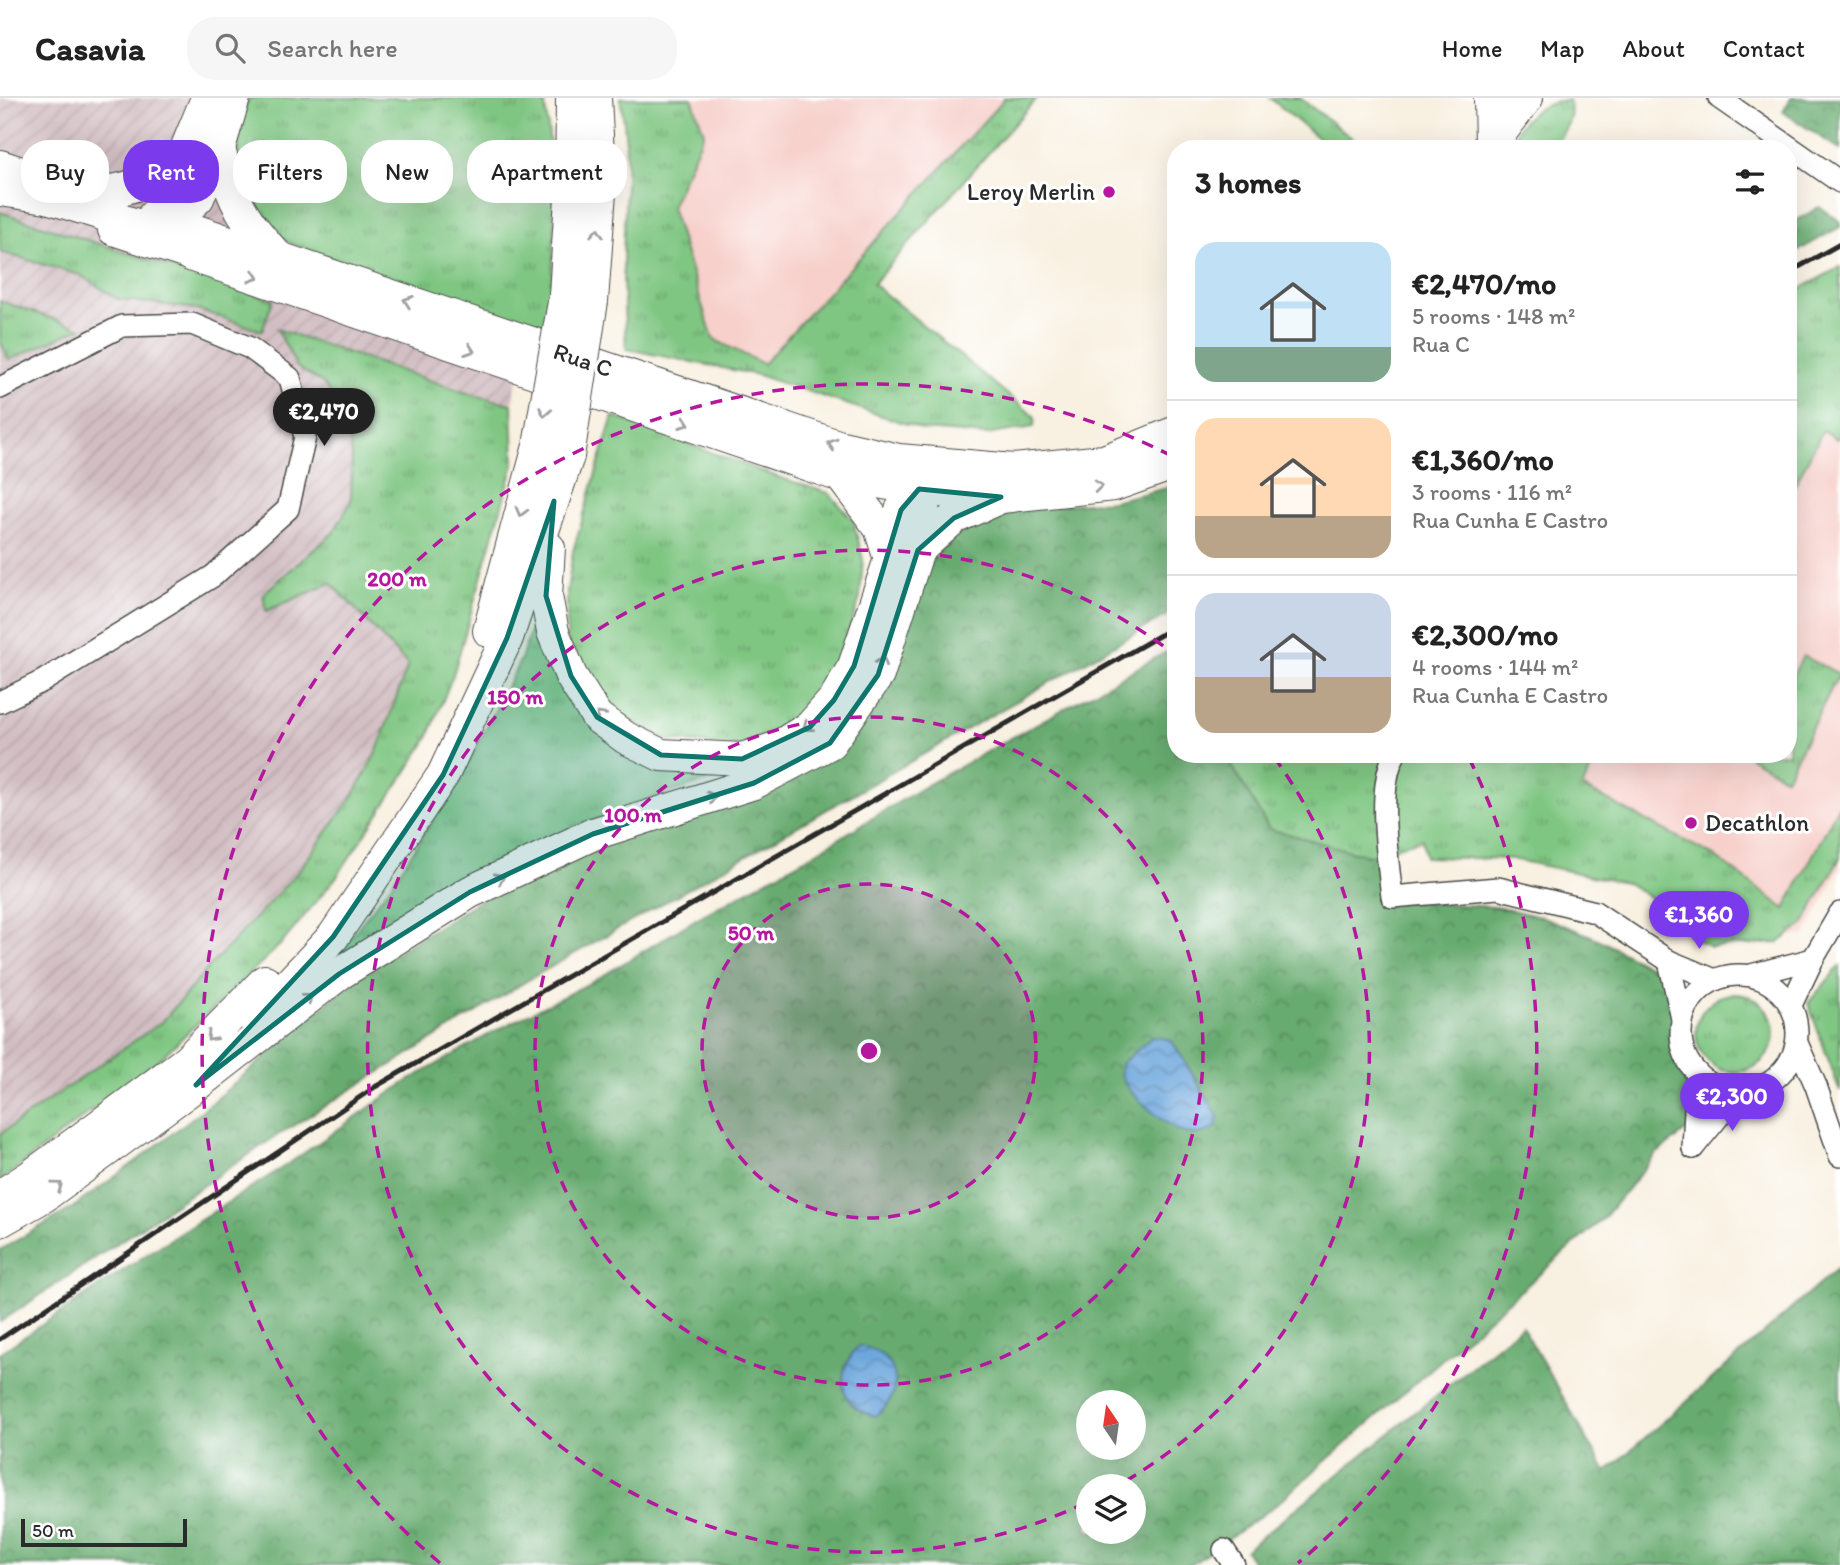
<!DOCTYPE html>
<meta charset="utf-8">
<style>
:root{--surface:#fff;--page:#f6f6f6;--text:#222;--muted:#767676;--line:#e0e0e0;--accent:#7c3aed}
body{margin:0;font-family:Itim,sans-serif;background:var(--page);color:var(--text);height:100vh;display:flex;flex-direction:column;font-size:26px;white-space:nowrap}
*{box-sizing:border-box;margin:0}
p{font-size:23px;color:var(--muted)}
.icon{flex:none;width:38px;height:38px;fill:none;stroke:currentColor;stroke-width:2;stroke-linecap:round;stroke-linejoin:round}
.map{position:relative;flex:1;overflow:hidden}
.details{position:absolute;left:1167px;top:42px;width:630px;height:623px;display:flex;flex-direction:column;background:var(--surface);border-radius:28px;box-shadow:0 7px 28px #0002}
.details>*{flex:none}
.hud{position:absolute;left:21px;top:42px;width:665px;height:63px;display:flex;gap:14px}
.needle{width:46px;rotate:347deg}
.buttons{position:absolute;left:1076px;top:1292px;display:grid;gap:14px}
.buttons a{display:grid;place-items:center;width:70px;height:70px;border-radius:50%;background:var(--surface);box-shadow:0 7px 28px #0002;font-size:35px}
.scale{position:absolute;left:21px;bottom:18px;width:166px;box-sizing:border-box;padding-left:7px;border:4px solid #2b2b2b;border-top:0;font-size:19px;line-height:24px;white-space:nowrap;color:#2b2b2b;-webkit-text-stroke:5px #fff;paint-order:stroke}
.price{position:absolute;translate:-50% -60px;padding:0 16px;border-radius:24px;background:var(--accent);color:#fff;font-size:23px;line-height:46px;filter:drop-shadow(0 2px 4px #0008)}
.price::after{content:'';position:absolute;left:50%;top:42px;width:21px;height:16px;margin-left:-10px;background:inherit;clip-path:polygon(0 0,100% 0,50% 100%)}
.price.selected{background:#222;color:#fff}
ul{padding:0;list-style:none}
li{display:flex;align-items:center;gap:21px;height:175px;padding:0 28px}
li+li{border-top:2px solid var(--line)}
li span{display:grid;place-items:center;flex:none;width:196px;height:140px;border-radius:21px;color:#555}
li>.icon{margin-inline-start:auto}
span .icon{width:84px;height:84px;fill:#fffc;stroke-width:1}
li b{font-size:30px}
h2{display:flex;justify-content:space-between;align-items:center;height:84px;padding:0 28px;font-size:30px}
.chip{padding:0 24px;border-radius:28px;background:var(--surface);box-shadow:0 7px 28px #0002;font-size:24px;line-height:63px}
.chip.selected{background:var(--accent);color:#fff}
header{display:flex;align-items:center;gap:42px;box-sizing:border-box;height:98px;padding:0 35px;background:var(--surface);border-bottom:2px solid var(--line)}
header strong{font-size:33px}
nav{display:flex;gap:38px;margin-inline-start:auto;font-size:24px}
.search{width:490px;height:63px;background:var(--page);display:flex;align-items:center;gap:18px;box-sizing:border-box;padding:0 24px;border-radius:28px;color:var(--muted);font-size:26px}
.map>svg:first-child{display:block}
</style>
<header>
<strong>Casavia</strong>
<div class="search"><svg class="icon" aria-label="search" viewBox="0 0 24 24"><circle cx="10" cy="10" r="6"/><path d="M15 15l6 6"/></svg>Search here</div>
<nav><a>Home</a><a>Map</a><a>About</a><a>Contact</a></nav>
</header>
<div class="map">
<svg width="1840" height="1467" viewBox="0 0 1840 1467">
<defs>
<pattern id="industrial-furrows" width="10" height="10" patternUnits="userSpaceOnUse" patternTransform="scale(1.75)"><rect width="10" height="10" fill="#d2bec2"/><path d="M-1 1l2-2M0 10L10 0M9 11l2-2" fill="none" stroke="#b4a3a7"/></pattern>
<pattern id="grass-tufts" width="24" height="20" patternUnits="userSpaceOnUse" patternTransform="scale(1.75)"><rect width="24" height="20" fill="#7fc682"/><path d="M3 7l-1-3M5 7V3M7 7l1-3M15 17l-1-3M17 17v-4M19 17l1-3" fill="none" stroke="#68a16b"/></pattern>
<pattern id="forest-crowns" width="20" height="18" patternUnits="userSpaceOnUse" patternTransform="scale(1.75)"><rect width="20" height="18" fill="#67ab70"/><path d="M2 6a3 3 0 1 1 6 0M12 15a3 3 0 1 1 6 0" fill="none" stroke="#558b5c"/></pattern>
<pattern id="water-waves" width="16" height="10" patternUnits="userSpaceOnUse" patternTransform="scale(1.75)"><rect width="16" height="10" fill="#6da7dd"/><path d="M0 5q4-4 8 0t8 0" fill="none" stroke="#5a88b3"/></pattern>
</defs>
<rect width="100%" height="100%" fill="#fff"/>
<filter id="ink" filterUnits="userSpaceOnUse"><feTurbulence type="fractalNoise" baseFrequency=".0143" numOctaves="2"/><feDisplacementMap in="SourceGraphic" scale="14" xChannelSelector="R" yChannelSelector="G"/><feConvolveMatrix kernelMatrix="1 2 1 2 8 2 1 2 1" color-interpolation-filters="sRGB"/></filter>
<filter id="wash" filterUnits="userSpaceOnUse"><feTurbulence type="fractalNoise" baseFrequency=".00686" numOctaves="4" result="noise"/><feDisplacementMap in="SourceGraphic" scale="28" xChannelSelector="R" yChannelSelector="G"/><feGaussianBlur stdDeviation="1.57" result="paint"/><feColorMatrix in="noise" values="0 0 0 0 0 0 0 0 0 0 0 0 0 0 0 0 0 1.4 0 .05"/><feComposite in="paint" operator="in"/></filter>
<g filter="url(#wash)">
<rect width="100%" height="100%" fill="#f8f0e0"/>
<g fill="#f7d0cb">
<path d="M692,0H1004L763,266L717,243L712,238L671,109L704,35Z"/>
<path d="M1840,191V770L1805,838L1718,839L1619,772L1384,741L1342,656H1788L1789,221Z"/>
</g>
<path fill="url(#industrial-furrows)" d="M0,0H542L536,196L512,306L382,688L222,881L0,1036Z"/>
<g fill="url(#grass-tufts)" stroke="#557856" stroke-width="2">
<path d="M249,0H544C551,47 556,94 554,141C553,172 550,203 547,234L488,216L289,145L264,122L247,94L238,58L240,26Z"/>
<path d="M620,0H692L704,35L671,109L712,238L717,243L763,266L1005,0H1037L873,186L1035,319L1034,329L986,337L925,332L758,277L626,251C625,224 623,196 623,169C623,113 632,56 620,0Z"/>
<path d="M1270,0H1300L1366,51H1331Z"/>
<path d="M1569,2C1576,21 1562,35 1552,51H1509C1513,44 1515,36 1519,29C1530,12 1550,4 1569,2Z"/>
<path d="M0,114L273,202L262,233L196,211L118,201L80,177L0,154Z"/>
<path d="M1840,169V336L1837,341L1823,332L1789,398V197Z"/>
<path d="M0,203L81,230L9,262L0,243Z"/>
<path d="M277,231L473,297L512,306L514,366L453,577L427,642L338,777L283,844L163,958L0,1083V1036L163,923L208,870L297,775L355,695L377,653L408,567L331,485L266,513L263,496L333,435L351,404L352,358L346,322L324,286L297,269Z"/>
<path d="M613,318L775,378L829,395L853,422L863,461L860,500L845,545L823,593L788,626L740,649L666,642L617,615L588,583L567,541V493L573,453Z"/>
<path d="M540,505L629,658L675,675L711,681L748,670L639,704L570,731L335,859L391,787L463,676L521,561Z"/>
<path d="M1803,558L1839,576L1786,680L1749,659L1751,656H1788L1789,585Z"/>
<path d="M1225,656H1599L1582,689L1714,758L1785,811L1840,705V760L1803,827L1778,845L1710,849L1689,837L1655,803L1629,786L1512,761L1425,759L1422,741L1369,758L1269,731Z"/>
<path d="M1840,868V994L1808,905Z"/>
<circle cx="1735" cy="935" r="39"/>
</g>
<g fill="url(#forest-crowns)" stroke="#496b4e" stroke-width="2" fill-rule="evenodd">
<path d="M1791,0H1840V52L1783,14Z"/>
<path d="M1819,109L1840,123V129L1789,158V127Z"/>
<path d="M1176,388V512L525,884L275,1039L0,1224V1152L72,1110L139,1061L213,1004L357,879L504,787L830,658L859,633L880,601L924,474L942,449L972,427L1021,410L1112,403Z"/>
<path d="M1166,554L1176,571V656H1225L1269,731L1369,758L1387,751L1392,799L1433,805L1496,809L1543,819L1596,840L1667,878L1682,921L1674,944L1698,1008L1691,1029L1656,1056L1604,1120L1272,1410L1191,1467H0V1255L146,1157L291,1064L406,984L495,933L594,883L701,818L805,761L925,688ZM1088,1304H1134V1349H1088ZM1088,1388H1134V1433H1088Z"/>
<path d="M1840,1168V1467H1255L1245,1452L1522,1228L1606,1374Z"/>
</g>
<g fill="url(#water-waves)" stroke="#4c6984" stroke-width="2">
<path d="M1152,939L1163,940L1172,943L1218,1018L1216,1029C1206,1035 1197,1038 1185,1035C1168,1030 1126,994 1121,977C1120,974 1121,970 1121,966Z"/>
<path d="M858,1248C899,1253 908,1294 875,1318C837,1308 835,1276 858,1248Z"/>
</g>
</g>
<g filter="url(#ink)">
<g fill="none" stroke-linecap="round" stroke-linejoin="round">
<defs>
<g id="street">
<path d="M1719,0L1840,84"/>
<path d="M0,290L122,228L192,226L250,250L290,280L305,339L288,411L213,478L43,583L0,604"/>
<path d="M1395,656C1376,690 1388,761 1392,799L1498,790L1595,814L1669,863L1715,882"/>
<path d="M1669,863L1682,921"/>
<circle cx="1739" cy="935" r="58"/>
<path d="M1751,877L1813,861"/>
<path d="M1791,907L1813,861L1840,815"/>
<path d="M1797,945L1816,988L1840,1058"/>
<path d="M1693,1050L1697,975"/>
<path d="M1693,1050L1739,994"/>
<path d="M1224,1452L1234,1467"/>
</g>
<g id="secondary">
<path d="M0,67L113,104"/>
<path d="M153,117L279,160"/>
<path d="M113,132L190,157"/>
</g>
<g id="primary">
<path d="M207,0C193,37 168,82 172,123C173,136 182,147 190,157L841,378L919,391L1001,399L1114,387L1176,365"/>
<path d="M1490,0L1491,47"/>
<path d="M219,50C231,101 243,122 279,160L838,348L899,362L1014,372L1104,363L1176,334"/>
<path d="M1488,51L1527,0"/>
<path d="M0,92L47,99L140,128H158L172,124L198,100L219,50L234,0"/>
<path d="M90,96C134,91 148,85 184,59"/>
<path d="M565,198L571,99L572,0"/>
<path d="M592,203L600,94L595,0"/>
<path d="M841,378L880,430L890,461"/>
<path d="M549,450L546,498L553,534L571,578L597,619L626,640L661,657L742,661L776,650L810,629L834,602L854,568L890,461L901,412L919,391L934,387"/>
<path d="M918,452L954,420L999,400"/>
<path d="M489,533L539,348"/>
<path d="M255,922L333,839L443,677L507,540L568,358"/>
<path d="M196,987L339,876L470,794L593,736L754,685L830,645L878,577L918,452L924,415L919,391L907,374"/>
<path d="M0,1098L31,1078L187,963L265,883"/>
<path d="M0,1123L44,1098L196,987L208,973"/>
</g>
</defs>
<use href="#street" stroke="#4a4946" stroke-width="24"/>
<use href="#secondary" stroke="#4a4946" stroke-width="32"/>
<use href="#primary" stroke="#4a4946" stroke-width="34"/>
<use href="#street" stroke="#fff" stroke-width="21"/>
<use href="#secondary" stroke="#fff" stroke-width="30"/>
<use href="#primary" stroke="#fff" stroke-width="32"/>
<g stroke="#2b2b2b" stroke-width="5">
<path d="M1788,175L1840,146"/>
<path d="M0,1241L375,989L1176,528"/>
</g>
<defs>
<g id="primary-bridge">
<path d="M539,348L565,198"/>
<path d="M568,358L592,203"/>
</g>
</defs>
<use href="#primary-bridge" stroke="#4a4946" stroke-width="34" stroke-linecap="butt"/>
<use href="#primary-bridge" stroke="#fff" stroke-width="32"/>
</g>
<defs><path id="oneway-chevron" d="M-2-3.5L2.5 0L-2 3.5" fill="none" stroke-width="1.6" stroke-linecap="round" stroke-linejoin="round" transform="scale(1.75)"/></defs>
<g stroke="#a0a0a0">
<use href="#oneway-chevron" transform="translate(597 135) rotate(-86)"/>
<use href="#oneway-chevron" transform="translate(254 179) rotate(19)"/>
<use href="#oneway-chevron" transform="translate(408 203) rotate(-161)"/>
<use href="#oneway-chevron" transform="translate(470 252) rotate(19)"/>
<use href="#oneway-chevron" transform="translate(545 314) rotate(100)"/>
<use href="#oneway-chevron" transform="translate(685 325) rotate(19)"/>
<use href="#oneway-chevron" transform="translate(832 346) rotate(-163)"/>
<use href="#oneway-chevron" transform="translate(1098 388) rotate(-6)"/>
<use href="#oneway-chevron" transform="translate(521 414) rotate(105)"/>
<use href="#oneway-chevron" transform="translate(882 563) rotate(-72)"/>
<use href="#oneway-chevron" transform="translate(600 618) rotate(-134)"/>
<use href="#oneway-chevron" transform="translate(807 629) rotate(142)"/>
<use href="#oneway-chevron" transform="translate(712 699) rotate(-17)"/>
<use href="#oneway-chevron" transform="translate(500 780) rotate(-25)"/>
<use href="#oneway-chevron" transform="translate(308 900) rotate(-38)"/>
<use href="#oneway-chevron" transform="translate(211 939) rotate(134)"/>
<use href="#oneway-chevron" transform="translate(58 1088) rotate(-36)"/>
</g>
</g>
<path fill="#0f766e" fill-opacity="0.2" stroke="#0f766e" stroke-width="5" stroke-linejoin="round" d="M919,391L1001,399L954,420L918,452L878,577L830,645L754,685L593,736L470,794L339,876L196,987L333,839L443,677L507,540L554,403L546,498L571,578L597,619L661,657L742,661L810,629L834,602L854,568L901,412Z"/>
<circle cx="869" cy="953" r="167" fill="#b5179e" fill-opacity=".12"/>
<g fill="none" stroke="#b5179e" stroke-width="3.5" stroke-dasharray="12 9">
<circle cx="869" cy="953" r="167"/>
<circle cx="869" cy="953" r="334"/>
<path d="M1085 1405A501 501 0 1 1 1174 556M1274 659A501 501 0 0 1 1119 1387"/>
<path d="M440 1465A668 668 0 0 1 1172 358M1469 660A668 668 0 0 1 1298 1465"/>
</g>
<g fill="#b5179e" stroke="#fff" stroke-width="2.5">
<circle cx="1109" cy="94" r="7"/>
<circle cx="1691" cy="725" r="7"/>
</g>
<g text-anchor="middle" stroke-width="6" stroke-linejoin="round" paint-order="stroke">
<g font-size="24" fill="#2b2b2b" stroke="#fff" text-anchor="end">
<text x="1095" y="102">Leroy Merlin</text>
<text x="1705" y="733" text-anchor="start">Decathlon</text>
</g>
<g font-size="24" fill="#2b2b2b" stroke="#fff">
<text transform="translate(583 262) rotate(19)" y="8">Rua C</text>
</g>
</g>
<circle cx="869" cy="953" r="10" fill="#b5179e" stroke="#fff" stroke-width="3.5"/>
<g font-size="21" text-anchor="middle" font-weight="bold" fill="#b5179e" stroke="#fff" stroke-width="6" stroke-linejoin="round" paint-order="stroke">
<text x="397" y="488">200 m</text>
<text x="515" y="606">150 m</text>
<text x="633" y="724">100 m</text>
<text x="751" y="842">50 m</text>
</g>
</svg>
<div class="buttons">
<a><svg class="needle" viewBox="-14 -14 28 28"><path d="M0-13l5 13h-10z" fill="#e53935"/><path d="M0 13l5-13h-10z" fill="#767676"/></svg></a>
<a><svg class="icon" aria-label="layers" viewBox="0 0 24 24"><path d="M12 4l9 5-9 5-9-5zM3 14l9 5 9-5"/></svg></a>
</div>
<div class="scale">50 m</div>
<b class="price selected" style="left:324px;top:350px">€2,470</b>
<b class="price" style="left:1699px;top:853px">€1,360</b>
<b class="price" style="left:1732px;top:1035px">€2,300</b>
<div class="hud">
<a class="chip">Buy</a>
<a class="chip selected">Rent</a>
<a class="chip">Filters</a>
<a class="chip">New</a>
<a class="chip">Apartment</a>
</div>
<section class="details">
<h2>3 homes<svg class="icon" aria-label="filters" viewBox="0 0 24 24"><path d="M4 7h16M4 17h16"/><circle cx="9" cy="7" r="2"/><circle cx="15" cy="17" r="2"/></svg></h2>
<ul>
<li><span style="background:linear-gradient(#bfe0f5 75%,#7fa58c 0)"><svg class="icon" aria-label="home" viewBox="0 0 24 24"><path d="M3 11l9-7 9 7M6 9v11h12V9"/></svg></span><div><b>€2,470/mo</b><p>5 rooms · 148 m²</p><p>Rua C</p></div></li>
<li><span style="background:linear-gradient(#ffd9b3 70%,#b9a48a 0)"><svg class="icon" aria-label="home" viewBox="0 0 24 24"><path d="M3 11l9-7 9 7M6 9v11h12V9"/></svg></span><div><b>€1,360/mo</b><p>3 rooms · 116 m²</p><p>Rua Cunha E Castro</p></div></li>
<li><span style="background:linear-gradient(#c9d6e8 60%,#b9a48a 0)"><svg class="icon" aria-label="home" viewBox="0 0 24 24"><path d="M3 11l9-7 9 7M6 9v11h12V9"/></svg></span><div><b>€2,300/mo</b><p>4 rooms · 144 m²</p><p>Rua Cunha E Castro</p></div></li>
</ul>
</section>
</div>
